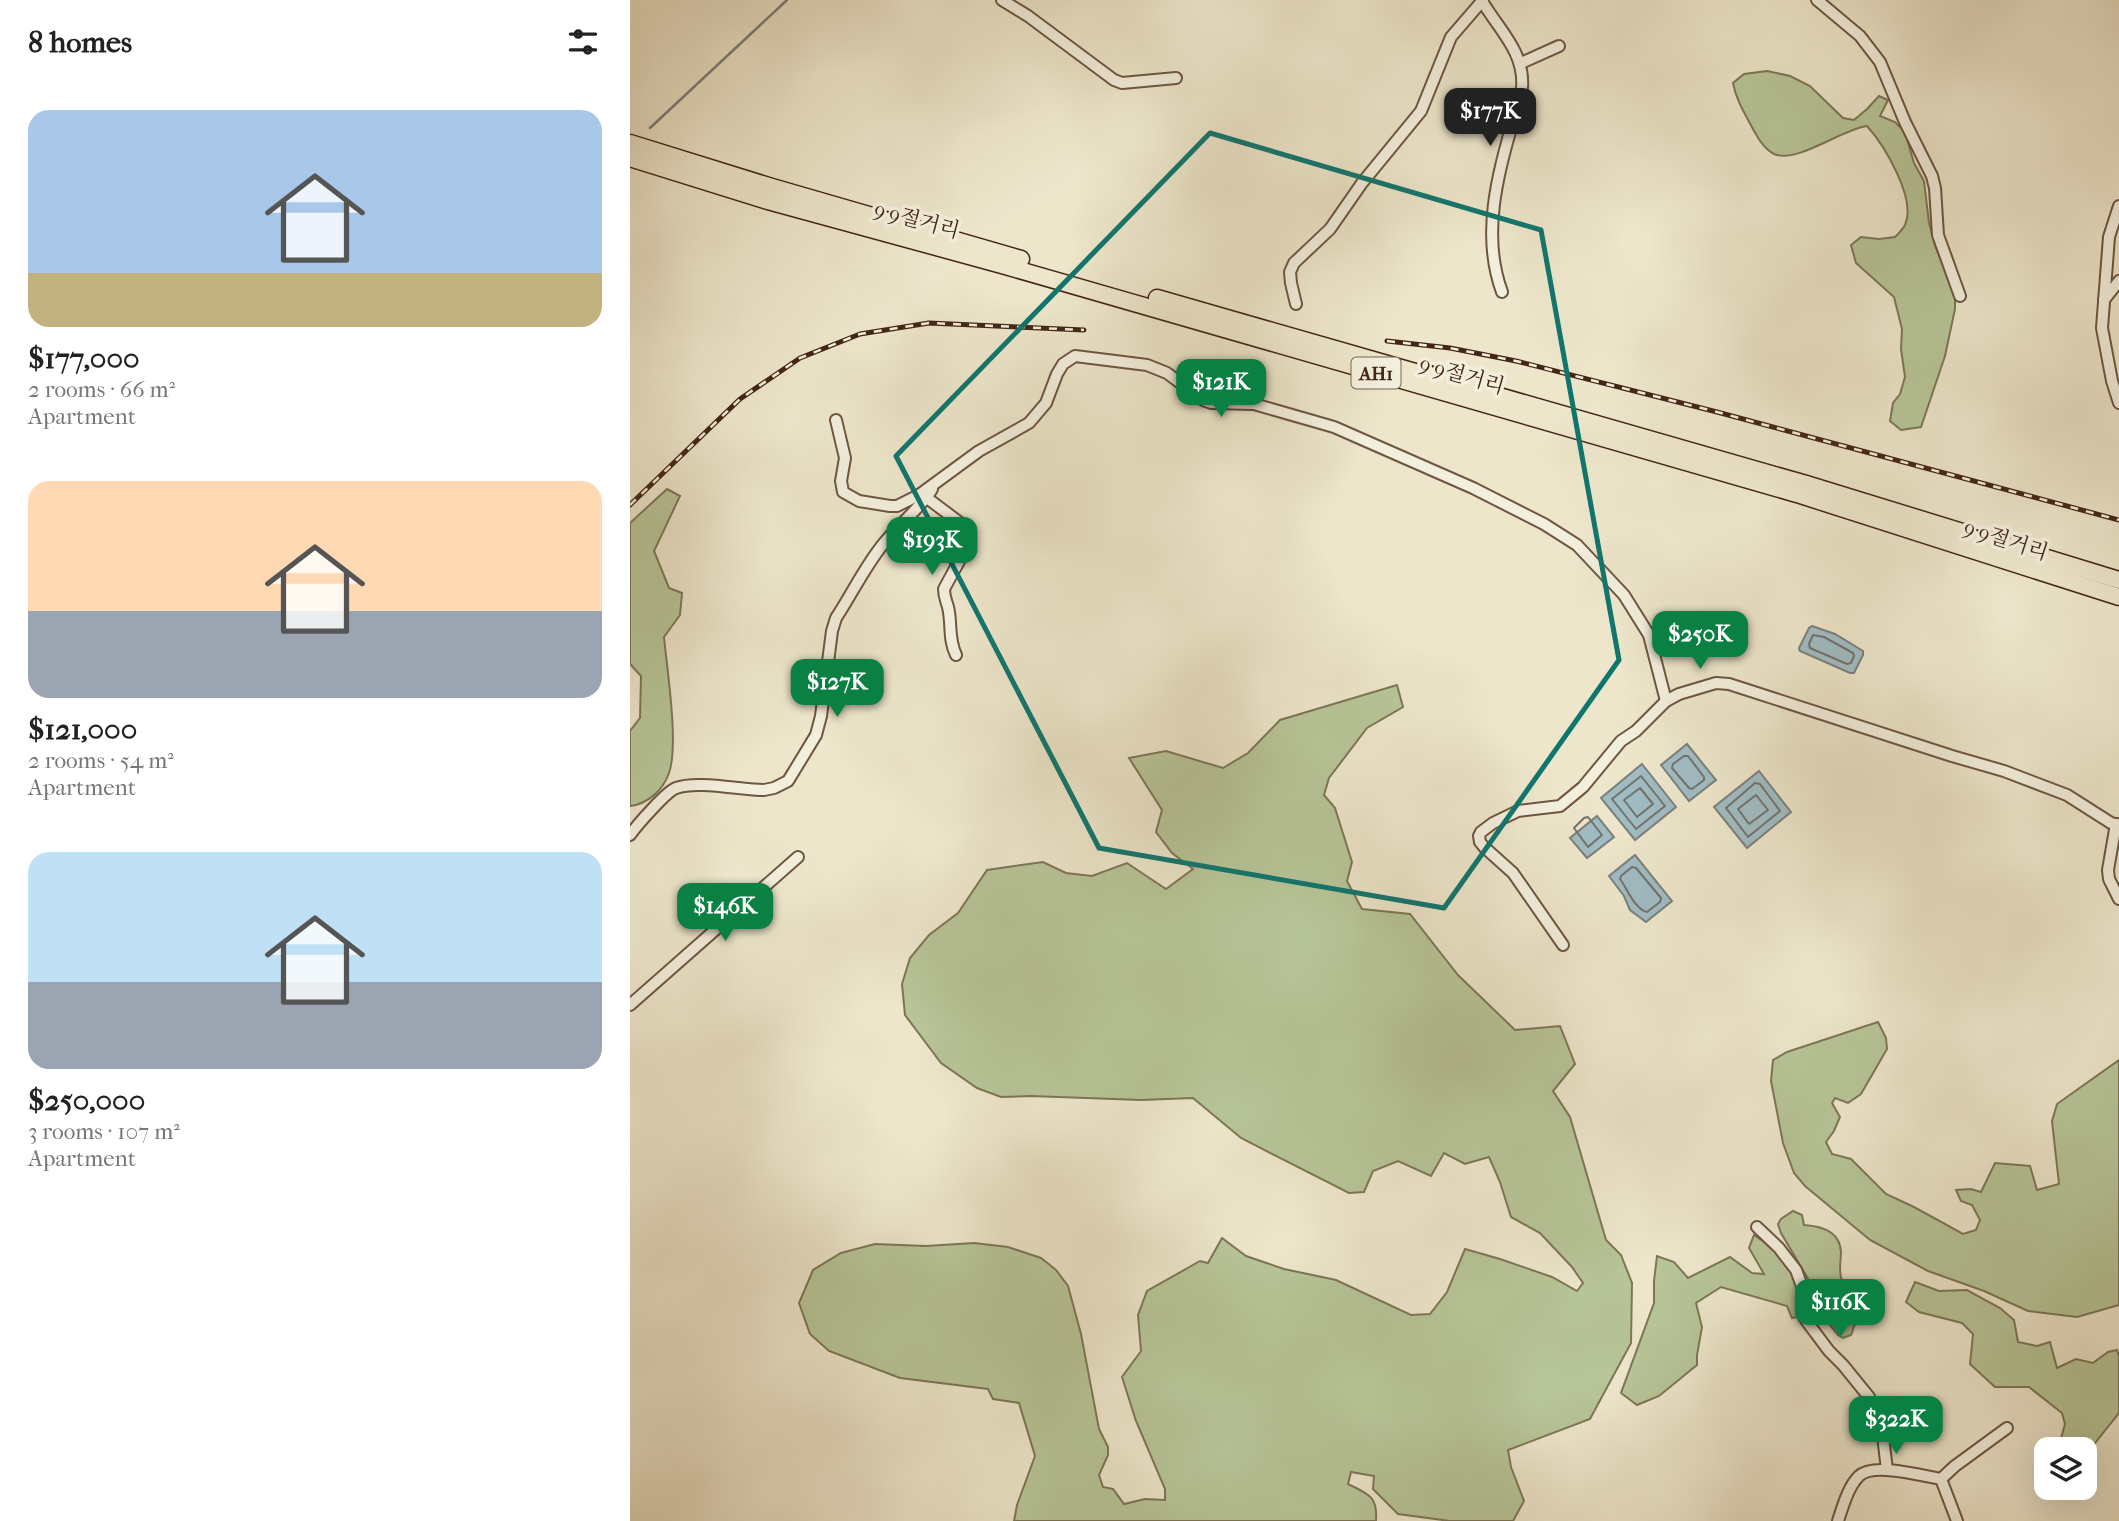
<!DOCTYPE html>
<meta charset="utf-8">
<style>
:root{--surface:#fff;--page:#f6f6f6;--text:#222;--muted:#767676;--accent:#0b8043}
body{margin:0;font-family:"IM FELL French Canon","Noto Serif KR",serif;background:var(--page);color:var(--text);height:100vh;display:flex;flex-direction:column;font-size:26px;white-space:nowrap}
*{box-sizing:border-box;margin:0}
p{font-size:23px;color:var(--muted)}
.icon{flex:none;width:38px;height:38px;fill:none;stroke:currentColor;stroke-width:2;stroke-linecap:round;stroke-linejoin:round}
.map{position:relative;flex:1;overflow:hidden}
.drawer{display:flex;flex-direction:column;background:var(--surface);width:630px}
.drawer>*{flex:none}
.fabs{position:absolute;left:1404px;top:1437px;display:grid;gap:14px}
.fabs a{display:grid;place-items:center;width:63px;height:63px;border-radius:14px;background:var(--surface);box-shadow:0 7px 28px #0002;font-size:35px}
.price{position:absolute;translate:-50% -60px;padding:0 16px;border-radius:14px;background:var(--accent);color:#fff;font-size:23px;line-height:46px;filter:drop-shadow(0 2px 4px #0008)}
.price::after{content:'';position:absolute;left:50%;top:42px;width:21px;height:16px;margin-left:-10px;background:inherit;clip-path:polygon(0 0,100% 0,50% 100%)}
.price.on{background:#222;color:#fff}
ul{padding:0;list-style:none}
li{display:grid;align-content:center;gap:14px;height:371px;padding:0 28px}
li span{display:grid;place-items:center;height:217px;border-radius:21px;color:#555}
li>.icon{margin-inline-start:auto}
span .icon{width:126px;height:126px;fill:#fffc;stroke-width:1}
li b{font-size:30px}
h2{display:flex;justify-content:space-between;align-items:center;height:84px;padding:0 28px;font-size:30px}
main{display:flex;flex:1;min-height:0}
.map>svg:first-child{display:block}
</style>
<main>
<section class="drawer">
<h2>8 homes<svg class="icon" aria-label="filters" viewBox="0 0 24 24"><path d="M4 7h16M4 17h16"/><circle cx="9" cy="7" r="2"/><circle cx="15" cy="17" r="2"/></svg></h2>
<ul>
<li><span style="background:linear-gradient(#a9c7e8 75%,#c2b280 0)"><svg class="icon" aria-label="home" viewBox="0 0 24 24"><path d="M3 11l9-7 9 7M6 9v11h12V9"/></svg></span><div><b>$177,000</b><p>2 rooms · 66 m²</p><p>Apartment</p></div></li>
<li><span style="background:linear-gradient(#ffd9b3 60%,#9aa5b1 0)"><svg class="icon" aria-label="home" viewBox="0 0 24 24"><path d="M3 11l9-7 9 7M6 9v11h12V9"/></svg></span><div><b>$121,000</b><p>2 rooms · 54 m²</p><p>Apartment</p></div></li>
<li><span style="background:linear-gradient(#bfe0f5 60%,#9aa5b1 0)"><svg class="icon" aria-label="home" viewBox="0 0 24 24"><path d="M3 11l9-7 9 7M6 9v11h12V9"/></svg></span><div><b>$250,000</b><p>3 rooms · 107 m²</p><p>Apartment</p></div></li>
</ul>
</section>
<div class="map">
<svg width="1489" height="1521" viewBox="0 0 1489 1521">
<rect width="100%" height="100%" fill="#ede6cb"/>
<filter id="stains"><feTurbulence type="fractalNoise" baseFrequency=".00286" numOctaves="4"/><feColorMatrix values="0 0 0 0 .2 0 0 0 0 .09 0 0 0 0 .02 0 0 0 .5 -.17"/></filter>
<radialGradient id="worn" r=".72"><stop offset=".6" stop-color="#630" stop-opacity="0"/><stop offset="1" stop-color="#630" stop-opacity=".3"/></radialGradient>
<g fill="#b7c598" stroke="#7d7656" stroke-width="2">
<path d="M1137,71L1160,76L1180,86L1213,118L1224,120L1237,109L1249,96L1258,100L1250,116L1265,122L1275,132L1284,163L1294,181L1299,223L1306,248L1325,294V309L1315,356L1291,427L1271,430L1260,421L1263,403L1270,394L1275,377L1271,349L1272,329L1264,297L1226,263L1221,245L1231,237L1249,239L1265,237C1268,234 1273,229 1275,225C1287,199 1254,145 1237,126C1212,129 1167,164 1144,154C1134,149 1128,138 1123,129C1115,114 1106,100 1103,83L1114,74Z"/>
<path d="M37,489L50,496L24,551L39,588L52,593L50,615L34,637C37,670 49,744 39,773C33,790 18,804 0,806V731L10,718L11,676L0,664V523Z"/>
<path d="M767,685L773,707L737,728L699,778L694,795L705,808L722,862L717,881L732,909L780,914L828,975L885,1030L930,1026L945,1064L923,1091L940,1117L976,1240L991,1255L1002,1283L1001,1343L960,1419L878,1450L881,1467L894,1501L883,1521H820L768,1514L743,1489L744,1476L721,1472L718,1484C738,1494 748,1496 746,1521H384L387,1505L405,1456L389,1403L363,1399L358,1389L270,1378L199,1351L180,1334L169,1303L183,1270L211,1253L245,1244L296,1246L344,1243L378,1247L411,1258L426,1270L438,1286L451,1334L469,1429L478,1447V1455L469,1475L473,1487L483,1489L494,1504L515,1499L535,1500V1489L506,1421L492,1377L511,1351L508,1315L517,1291L570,1261L578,1263L592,1238L616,1256L654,1269L706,1280L781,1315L800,1314L817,1292L835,1249L870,1259L922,1277L947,1291L953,1283L942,1267L910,1233L881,1217L870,1182L859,1157L835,1164L814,1153L801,1176L768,1161L743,1171L734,1192L719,1193L611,1138L563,1098L511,1100L401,1096L371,1097L347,1088L311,1063L275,1015L272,984L280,958L299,935L328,913L357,870L413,862L436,873L462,876L497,863L536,889L563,869L542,853L526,832L532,810L499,758L536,751L593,768L618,753L650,720Z"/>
<path d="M1248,1022L1256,1038L1257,1049L1231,1094L1218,1103L1205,1098L1202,1103L1210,1117L1204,1131L1196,1142L1202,1154L1221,1159L1256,1194L1284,1207L1333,1234L1346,1230L1350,1220L1342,1205L1331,1201L1326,1190L1341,1189L1351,1192L1365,1163L1400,1166L1407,1190L1429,1184L1422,1121L1427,1104L1489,1060V1305L1447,1317L1398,1311L1354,1291L1298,1271L1240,1240L1175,1186L1164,1173L1153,1143L1141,1081L1143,1060L1157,1052Z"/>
<path d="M1163,1211L1172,1215L1174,1225C1191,1226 1210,1231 1211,1252C1211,1262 1208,1271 1212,1281C1226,1288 1233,1294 1240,1308L1234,1315L1227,1311L1225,1324L1221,1335L1213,1338L1208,1335L1200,1325L1186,1292L1151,1233L1148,1224L1151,1219Z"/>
<path d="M1124,1235C1147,1249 1182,1288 1167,1317L1162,1318L1157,1306L1091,1287L1066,1303L1072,1327L1067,1355V1365L1029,1396L1007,1405L991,1393L1024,1303V1281L1027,1256L1044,1262L1058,1278L1100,1257L1122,1273L1134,1274L1119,1248Z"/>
<path d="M1285,1282L1309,1291L1337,1290L1370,1308L1384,1320L1388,1342L1407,1346L1420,1342L1427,1368L1446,1359L1463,1363L1478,1352L1487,1350L1489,1357V1413L1454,1457V1449H1428L1435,1424L1432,1413L1399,1387H1365L1340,1364L1343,1334L1332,1323L1289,1312L1276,1302Z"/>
</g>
<g fill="#a0bcc3" stroke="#7b807d" stroke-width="2">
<path d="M1182,626L1205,634L1233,651V655L1224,673H1220L1170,651L1169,648L1179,628Z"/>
<path d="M1057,744L1086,780L1059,801L1031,765Z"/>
<path d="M1012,764L1046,807L1005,840L971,798Z"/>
<path d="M1129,771L1161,812L1117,848L1084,807Z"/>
<path d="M967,816L984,837L957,858L940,838Z"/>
<path d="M1005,855L1042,901L1016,922L1000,910L994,896L979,876Z"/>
</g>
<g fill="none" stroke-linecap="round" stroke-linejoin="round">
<g stroke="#72716c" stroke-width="2">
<path d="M1183,635L1194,637L1223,653L1224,656L1221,663L1217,664L1180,648L1179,644Z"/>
<path d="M1054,756H1058L1074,777V780L1062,789L1059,788L1042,768L1043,764Z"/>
<path d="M1011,776L1035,806L1006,829L982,799Z"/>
<path d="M1125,783L1130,784L1150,811L1118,837L1096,808Z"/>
<path d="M1010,788L1023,804L1007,817L994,800Z"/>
<path d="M1126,795L1138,810L1119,824L1108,809Z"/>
<path d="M958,817L972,835L958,847L944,828L954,818Z"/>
<path d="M1002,867L1006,868L1031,898L1030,902L1017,912C1004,908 998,890 990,879L991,876Z"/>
</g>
<path stroke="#7b807d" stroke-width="2.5" d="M20,128L157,0"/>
<defs>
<g id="minor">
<path d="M372,0L398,16L484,80L492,83L546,78"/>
<path d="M1187,0L1230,36L1250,62L1275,122L1302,176L1305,188L1308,235L1330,296"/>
<path d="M852,1C869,30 895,52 892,88C875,154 847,224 872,292"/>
<path d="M891,63L929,46"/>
<path d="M1489,206L1479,237L1472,328L1482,381L1489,403"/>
<path d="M1474,300L1489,281"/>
<path d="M666,304L661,283L660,272L664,263L700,229L732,183L791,111L821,37L853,0"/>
<path d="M206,420L215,458L211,481L213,492L229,501L260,506H267L289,495L349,451L399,423L416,403L427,374L433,364L445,356L517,365L537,373L573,400L581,403L624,404L704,427L843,488L914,524L947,545L994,595L1019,635L1036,701"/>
<path d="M297,498L329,522L337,533L334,552L314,589C314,597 316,600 318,607C322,623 318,639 326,655"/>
<path d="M1486,824L1478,870L1479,879L1489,899"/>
<path d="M0,835C7,825 37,791 46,788C67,780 111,790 134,790L144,788L158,781L186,735L191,716L202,631L206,618C222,594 235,566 254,543C269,524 289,510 302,489"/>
<path d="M933,945L883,873L854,847L850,842L849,836L851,832L863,823L888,811L930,806L953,787L991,741L1006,731L1036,701L1049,694L1086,683L1099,684L1322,756L1374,771L1437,795L1481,823L1489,825"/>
<path d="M0,1005L168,857"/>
<path d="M1127,1227L1149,1248L1166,1270L1173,1289L1174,1317L1178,1323L1199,1351L1213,1365L1239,1397L1245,1408L1253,1436L1257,1470"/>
<path d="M1311,1479L1325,1466L1377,1428"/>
<path d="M1208,1521C1213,1506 1218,1487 1229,1476C1243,1462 1293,1476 1311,1479L1327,1521"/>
</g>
<g id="highway">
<path d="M0,143L142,187L391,259"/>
<path d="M0,158L138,201L372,265L1167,494L1489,597"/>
<path d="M527,298L1176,484L1489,580"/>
</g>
</defs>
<use href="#minor" stroke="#6e5642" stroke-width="14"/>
<use href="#highway" stroke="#432615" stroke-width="19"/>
<use href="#minor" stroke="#f3efdd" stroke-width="10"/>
<use href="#highway" stroke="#ede6cb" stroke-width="16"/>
<defs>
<g id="rail">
<path d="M757,341L820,348L886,361L1087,412L1489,520"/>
<path d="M0,505L110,399L170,358L230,334L299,323L454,330"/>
</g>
</defs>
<use href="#rail" stroke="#432615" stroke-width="5"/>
<use href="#rail" stroke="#f3efdd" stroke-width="2.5" stroke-dasharray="8" stroke-linecap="butt"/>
</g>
<path fill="none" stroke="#0f766e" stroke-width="5" stroke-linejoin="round" d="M580,133L911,230L989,660L814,908L469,848L266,456Z"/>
<g text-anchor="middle" stroke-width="7" stroke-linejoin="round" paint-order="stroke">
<rect fill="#f3efdd" stroke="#786251" stroke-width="2" x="721.5" y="357.5" width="49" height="31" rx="5"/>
<g font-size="19" font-weight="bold" fill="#432615">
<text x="746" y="380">AH1</text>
</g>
<g font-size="21" fill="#432615" stroke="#f3efdd">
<text transform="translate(287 220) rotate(15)" y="7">9·9절거리</text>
<text transform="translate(832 375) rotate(16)" y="7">9·9절거리</text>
<text transform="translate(1376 540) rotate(18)" y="7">9·9절거리</text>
</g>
</g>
<rect width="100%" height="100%" filter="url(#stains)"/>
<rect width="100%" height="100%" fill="url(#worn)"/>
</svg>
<div class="fabs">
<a><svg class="icon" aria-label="layers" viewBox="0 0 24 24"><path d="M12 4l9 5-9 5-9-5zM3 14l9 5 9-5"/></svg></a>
</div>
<b class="price on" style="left:860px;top:148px">$177K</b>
<b class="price" style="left:591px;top:419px">$121K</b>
<b class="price" style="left:302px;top:577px">$193K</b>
<b class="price" style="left:1070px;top:671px">$250K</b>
<b class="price" style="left:207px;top:719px">$127K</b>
<b class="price" style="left:95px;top:943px">$146K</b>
<b class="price" style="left:1210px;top:1339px">$116K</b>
<b class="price" style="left:1266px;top:1456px">$322K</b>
</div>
</main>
